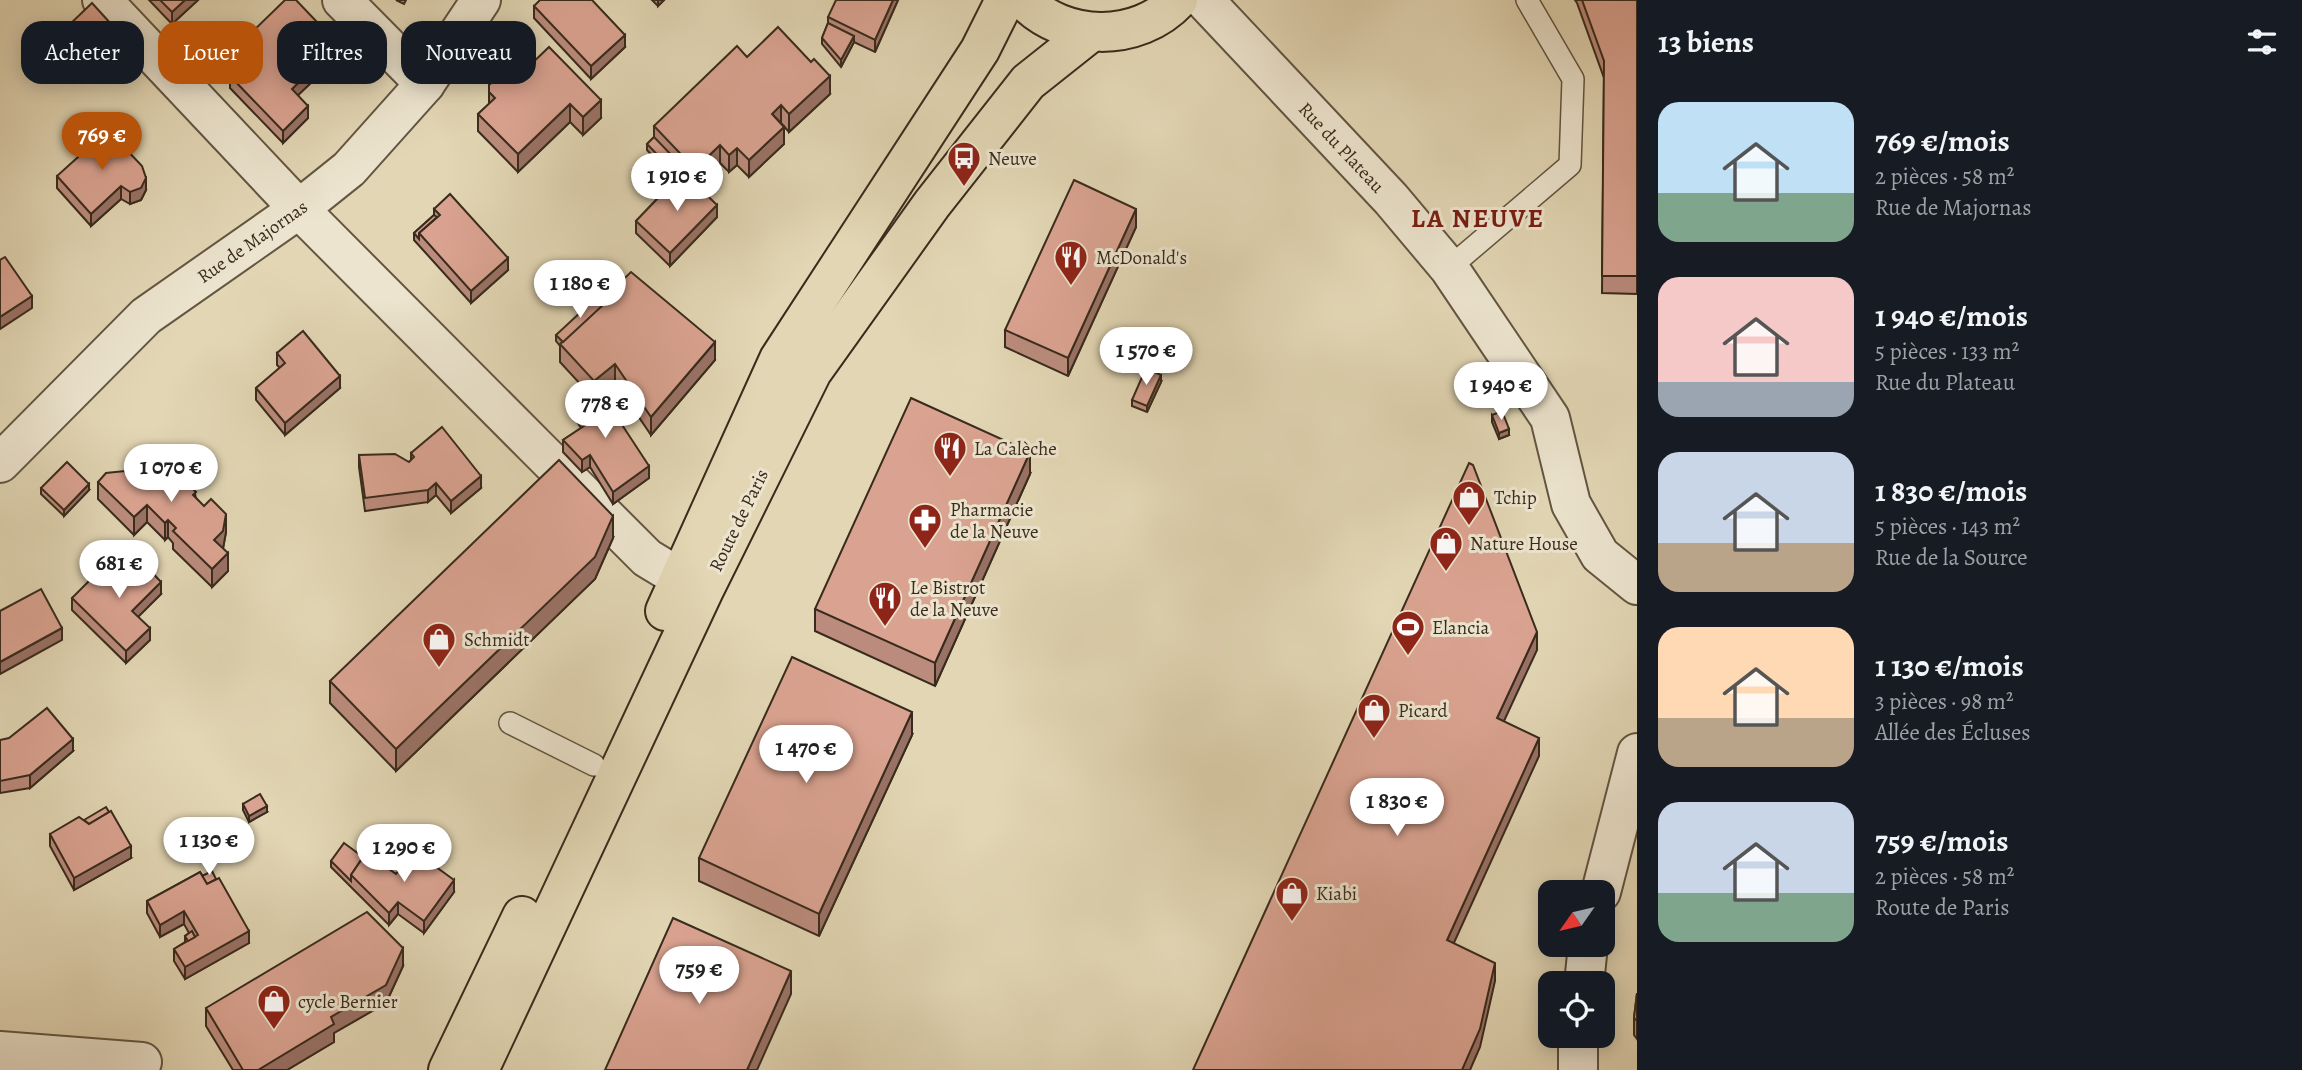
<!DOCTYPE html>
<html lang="fr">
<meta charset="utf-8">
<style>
:root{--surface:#171b24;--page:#20242c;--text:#f1f3f6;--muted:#9ea1a6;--accent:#b45309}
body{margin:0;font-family:Alegreya,serif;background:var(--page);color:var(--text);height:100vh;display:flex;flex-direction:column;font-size:26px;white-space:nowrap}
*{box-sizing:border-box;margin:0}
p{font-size:23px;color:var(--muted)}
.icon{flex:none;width:38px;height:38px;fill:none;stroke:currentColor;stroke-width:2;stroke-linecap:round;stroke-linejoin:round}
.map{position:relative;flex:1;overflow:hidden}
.drawer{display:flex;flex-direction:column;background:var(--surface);width:665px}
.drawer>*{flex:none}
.hud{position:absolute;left:21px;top:21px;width:665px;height:63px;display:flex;gap:14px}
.needle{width:46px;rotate:236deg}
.controls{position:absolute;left:1538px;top:880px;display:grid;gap:14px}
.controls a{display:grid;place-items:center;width:77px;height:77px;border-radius:14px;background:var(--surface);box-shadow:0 4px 18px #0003;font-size:35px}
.price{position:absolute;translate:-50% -60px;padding:0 16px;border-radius:24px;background:#fff;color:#222;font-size:23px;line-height:46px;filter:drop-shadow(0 2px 4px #0008)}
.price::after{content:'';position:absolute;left:50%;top:42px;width:21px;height:16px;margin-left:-10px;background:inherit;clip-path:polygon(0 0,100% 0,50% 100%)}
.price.selected{background:var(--accent);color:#fff}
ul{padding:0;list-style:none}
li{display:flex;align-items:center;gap:21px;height:175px;padding:0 21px}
li span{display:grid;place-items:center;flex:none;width:196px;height:140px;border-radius:21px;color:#555}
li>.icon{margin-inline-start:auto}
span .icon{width:84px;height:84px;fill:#fffc;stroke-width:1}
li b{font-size:30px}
h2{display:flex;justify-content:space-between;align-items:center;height:84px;padding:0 21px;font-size:30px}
.tag{padding:0 24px;border-radius:21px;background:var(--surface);box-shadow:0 4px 18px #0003;font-size:24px;line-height:63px}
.tag.selected{background:var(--accent);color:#fff}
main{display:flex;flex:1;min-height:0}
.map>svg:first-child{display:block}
</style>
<main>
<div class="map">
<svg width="1637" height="1070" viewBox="0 0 1637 1070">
<rect width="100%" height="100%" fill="#e2d6b4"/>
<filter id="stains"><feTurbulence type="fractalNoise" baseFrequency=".00286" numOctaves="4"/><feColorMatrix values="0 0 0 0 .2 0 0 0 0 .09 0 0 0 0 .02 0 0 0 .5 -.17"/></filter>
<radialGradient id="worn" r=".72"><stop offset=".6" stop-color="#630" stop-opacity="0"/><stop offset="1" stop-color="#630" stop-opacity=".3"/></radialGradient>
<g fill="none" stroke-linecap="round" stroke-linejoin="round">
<defs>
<g id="lane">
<path d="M1449,268L1570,165L1573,79L1527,0"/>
<path d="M510,723L594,765"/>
</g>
<g id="street">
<path d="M102,0L299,209L536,447L647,558L680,578"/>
<path d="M342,0L425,84"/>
<path d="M1204,0L1391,199L1449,268L1550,418L1571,504L1600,555L1637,585"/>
<path d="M0,463L146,316L299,209L349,169L425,84L481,0"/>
<path d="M1601,892L1637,753"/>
<path d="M1584,984L1588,945"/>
<path d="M1578,1036V1070"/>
<path d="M0,1051L142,1062"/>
</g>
<g id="primary">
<path d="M1024,0C1064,42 1138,43 1178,0"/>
<path d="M665,611L779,359L980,50L1005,0"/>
<path d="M448,1070L522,916"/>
<path d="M479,1070L704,590L812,372L932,204L1028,82L1091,32"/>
</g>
</defs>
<use href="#lane" stroke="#635642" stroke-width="24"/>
<use href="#street" stroke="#635642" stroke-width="42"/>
<use href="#primary" stroke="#392b1c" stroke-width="42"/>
<use href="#lane" stroke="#ece4ce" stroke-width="21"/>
<use href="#street" stroke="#ece4ce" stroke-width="38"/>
<use href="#primary" stroke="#e2d6b4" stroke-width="38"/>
</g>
<g fill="#bb8c7d" stroke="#392b1c" stroke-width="2">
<path d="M149,0H198L172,24Z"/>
<path d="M396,0H406L404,4Z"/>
<path d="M652,0H664L658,6Z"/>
<path d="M898,0L875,52L854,42L841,67L822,44V38L828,23V17Z"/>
<path d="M1575,0H1637V294L1602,293L1604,78L1577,3Z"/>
<path d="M534,6L625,47L591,79L534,18Z"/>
<path d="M67,27L132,53L107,76L67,33Z"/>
<path d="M250,34L338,57L298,95L308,118L283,143L230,88V76L255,52L250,46Z"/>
<path d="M747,57L830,94L789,132L781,123L784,144L749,177L737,165L729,172L720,163L697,185L717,217L670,266L636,233V221L682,173L679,170L672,177L647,150V144L654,137V126Z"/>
<path d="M526,69L601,118L583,135L570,122L518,172L478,131V114L489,104V85Z"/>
<path d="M57,176L146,190L141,200L130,204L121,199L91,226L57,188Z"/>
<path d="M434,209L508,270L471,303L414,240V233L434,215Z"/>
<path d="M1136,227L1068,376L1005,347V330Z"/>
<path d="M606,296L715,360L651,435L615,382L600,394L649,478L613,504L590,467L582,472L563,452V440L581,428L570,411V398L584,388L560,362V346L556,341V335L603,305L606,302Z"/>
<path d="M277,353L340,388L285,435L256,400V388L280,368L277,365Z"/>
<path d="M1161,382L1147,412L1132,406V400Z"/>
<path d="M1492,415L1509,435L1499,439L1492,422Z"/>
<path d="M411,453L481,488L451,513L436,495L428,502L365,511L359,467V455L409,462L411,461Z"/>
<path d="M1030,474L935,686L815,631V609Z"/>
<path d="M98,482L195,489L194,490L196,498L226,532L223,548L228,571L212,587L173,549V543L168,537L165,540L147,522L134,535L98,499Z"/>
<path d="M41,488L89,490L64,516L41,494Z"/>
<path d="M613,538L595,579L396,771L330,703V681Z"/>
<path d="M99,579L161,594L138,616L150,640L126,663L72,610V598Z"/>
<path d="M912,735L819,936L699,881V858Z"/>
<path d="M0,740L73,751L30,788L0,793Z"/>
<path d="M243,804L267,812L249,822L243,810Z"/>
<path d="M50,834L131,858L74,890L50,846Z"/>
<path d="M363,857L396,874L454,892L424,933L398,914L389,925L331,867V861Z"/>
<path d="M200,872L249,943L185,979L174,961V949L185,942V936L189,933L184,924L160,937L147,913V901Z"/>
<path d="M403,966L386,1003L334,1033V1042L287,1070H233L206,1026V1008Z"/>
<path d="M1637,993V1039L1634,1035V1018Z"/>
</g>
<g fill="#997266" stroke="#392b1c" stroke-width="2">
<path d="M185,0H198L172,24V12Z"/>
<path d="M658,0H664L658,6Z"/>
<path d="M893,0H898L875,52V40Z"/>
<path d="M625,35V47L591,79V66Z"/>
<path d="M854,36V42L841,67V60Z"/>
<path d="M338,44V57L292,101V89Z"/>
<path d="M132,47V53L107,76V70Z"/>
<path d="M830,76V94L789,132V114Z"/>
<path d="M601,100V118L583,135V117Z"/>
<path d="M570,104V122L518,172V154Z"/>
<path d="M781,105V123L772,114Z"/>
<path d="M308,106V118L283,143V131Z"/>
<path d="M784,127V144L749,177V160Z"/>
<path d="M720,145V163L695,187V169Z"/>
<path d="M737,148V165L729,172V155Z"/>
<path d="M679,163V169L672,177V170Z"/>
<path d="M146,178V190L141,200L130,204V192Z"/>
<path d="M121,186V199L91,226V214Z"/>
<path d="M717,205V217L670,266V253Z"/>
<path d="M1136,209V227L1068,376V358Z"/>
<path d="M508,258V270L471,303V291Z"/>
<path d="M32,296V308L0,329V317Z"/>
<path d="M715,342V360L651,435V417Z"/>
<path d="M615,364V382L594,399V381Z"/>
<path d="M1161,375V382L1147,412V406Z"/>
<path d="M340,376V388L285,435V423Z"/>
<path d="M1509,429V435L1499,439V433Z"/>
<path d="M1030,452V474L935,686V663Z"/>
<path d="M590,455V467L582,472V460Z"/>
<path d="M649,466V478L613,504V492Z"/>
<path d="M195,472V489L186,499V482Z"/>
<path d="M481,476V488L451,513V501Z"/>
<path d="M436,483V495L428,502V490Z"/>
<path d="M89,484V490L64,516V510Z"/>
<path d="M147,505V522L134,535V517Z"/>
<path d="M226,514V532L223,549L214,540Z"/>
<path d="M613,516V538L595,579L396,771V749Z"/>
<path d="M168,520V537L165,540V523Z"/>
<path d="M228,553V571L212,587V569Z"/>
<path d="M161,582V594L132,623V611Z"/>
<path d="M62,628V640L0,674V662Z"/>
<path d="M150,628V640L126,663V651Z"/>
<path d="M1537,632V650L1497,736V718Z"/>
<path d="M912,712V735L819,936V914Z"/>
<path d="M1539,738V756L1447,958V940Z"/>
<path d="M73,739V751L30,788V775Z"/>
<path d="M267,806V812L249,822V816Z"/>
<path d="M131,846V858L74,890V878Z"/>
<path d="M454,880V892L424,933V921Z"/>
<path d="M398,902V914L389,925V913Z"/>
<path d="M184,911V924L160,937V925Z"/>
<path d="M249,931V943L185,979V967Z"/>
<path d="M403,948V966L386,1003L334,1033V1042L287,1070H258L331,1017Z"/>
<path d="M1495,963V981L1480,1047L1470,1070H1462Z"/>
<path d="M791,971V994L757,1070H747Z"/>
</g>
<g fill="#daa391" stroke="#392b1c" stroke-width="2">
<path d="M160,0H185L172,12Z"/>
<path d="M285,0H296L338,44L292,89L308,106L283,131L230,76L261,46L250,34Z"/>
<path d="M540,0H592L625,35L591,66L534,6Z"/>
<path d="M836,0H893L875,40L828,17Z"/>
<path d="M1582,0H1637V276H1602L1604,61Z"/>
<path d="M92,3L132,47L107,70L67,27Z"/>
<path d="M828,23L854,36L841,60L822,38Z"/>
<path d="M778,27L811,62L814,59L830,76L789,114L781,105L772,114L784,127L749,160L737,148L729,155L720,145L695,169L654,126L737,46L747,57Z"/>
<path d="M549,47L601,100L583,117L570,104L518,154L478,114L495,98L489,92V85L514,62H520L526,69Z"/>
<path d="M108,130L142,166L146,178L141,188L130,192L121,186L91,214L57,176Z"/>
<path d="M654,137L679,163L672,170L647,144Z"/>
<path d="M683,172L717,205L670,253L636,221Z"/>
<path d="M1074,180L1136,209L1068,358L1005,330Z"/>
<path d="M450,194L508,258L471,291L419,233L440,215L434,209Z"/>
<path d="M434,215L437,217L419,233V239L414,233Z"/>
<path d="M5,257L32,296L0,317V260Z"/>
<path d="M631,272L715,342L651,417L615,364L594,381L560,344L609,299L606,296Z"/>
<path d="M597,297L603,305L563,342L556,335Z"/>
<path d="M303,331L340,376L285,423L256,388L285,363L277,353Z"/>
<path d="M1146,368L1161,375L1147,406L1132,400Z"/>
<path d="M591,383L611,408L649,466L613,492L590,455L582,460L563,440L587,424L570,398Z"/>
<path d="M911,398L1030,452L935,663L815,609Z"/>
<path d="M1502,411L1509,429L1499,433L1492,415Z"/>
<path d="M442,427L481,476L451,501L436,483L428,490L365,498L359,455L395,454L409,462L414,457L411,453Z"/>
<path d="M155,452L171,466L180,457L195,472L186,482L196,492L193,495L204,506L211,499L226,514L223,531L214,540L228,553L212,569L173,531L176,528L168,520L165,523L147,505L134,517L98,482L106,473L125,471L130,477Z"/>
<path d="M559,460L613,516L595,557L396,749L330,681Z"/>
<path d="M67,462L89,484L64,510L41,488Z"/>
<path d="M1469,463L1473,465L1537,632L1497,718L1539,738L1447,940L1495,963L1480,1029L1462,1070H1193Z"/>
<path d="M124,554L142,572L147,567L161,582L132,611L150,628L126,651L72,598L95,575L99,579Z"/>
<path d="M41,589L62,628L0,662V611Z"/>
<path d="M792,657L912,712L819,914L699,858Z"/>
<path d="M47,708L73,739L30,775L0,781V740L9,738Z"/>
<path d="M260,794L267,806L249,816L243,804Z"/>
<path d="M106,807L109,812L89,824L84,820Z"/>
<path d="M111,811L131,846L74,878L50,834L79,817L89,824Z"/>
<path d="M344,843L363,857L351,875V881L331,861Z"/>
<path d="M414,851L454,880L424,921L398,902L389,913L351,875L366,853L396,874Z"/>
<path d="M212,871L216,879L207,884L202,876Z"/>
<path d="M200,872L207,884L219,878L249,931L185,967L174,949L198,935L184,911L160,925L147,901Z"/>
<path d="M367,912L403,948L386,985L331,1017L334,1024L258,1070H243L206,1008Z"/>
<path d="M673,918L791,971L747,1070H605Z"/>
<path d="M192,931L195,937L188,941L185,936Z"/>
<path d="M1637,993V1021L1634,1018Z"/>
</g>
<defs>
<symbol id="bus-pin" viewBox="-11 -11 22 30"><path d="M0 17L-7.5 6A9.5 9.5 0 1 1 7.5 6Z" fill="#8f2418" stroke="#ece4ce"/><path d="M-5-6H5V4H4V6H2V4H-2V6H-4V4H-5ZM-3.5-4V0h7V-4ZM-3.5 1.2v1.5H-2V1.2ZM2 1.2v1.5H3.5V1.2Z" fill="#fff"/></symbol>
<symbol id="restaurant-pin" viewBox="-11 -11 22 30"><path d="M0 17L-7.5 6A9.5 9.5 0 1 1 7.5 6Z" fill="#8f2418" stroke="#ece4ce"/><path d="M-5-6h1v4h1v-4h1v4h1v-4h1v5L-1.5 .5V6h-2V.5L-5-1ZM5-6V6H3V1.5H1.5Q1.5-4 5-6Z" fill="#fff"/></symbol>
<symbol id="shop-pin" viewBox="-11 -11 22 30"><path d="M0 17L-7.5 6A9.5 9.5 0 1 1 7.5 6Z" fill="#8f2418" stroke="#ece4ce"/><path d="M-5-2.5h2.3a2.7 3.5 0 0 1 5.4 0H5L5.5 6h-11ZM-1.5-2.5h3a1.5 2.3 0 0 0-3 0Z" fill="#fff"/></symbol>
<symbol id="pharmacy-pin" viewBox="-11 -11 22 30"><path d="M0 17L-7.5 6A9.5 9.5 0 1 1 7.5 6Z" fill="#8f2418" stroke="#ece4ce"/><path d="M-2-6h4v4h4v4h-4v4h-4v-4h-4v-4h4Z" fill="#fff"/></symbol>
<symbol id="stadium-pin" viewBox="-11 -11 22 30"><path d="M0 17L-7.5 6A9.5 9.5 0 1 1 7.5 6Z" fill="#8f2418" stroke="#ece4ce"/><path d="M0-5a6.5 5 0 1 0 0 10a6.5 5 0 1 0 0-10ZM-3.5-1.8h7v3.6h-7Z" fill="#fff"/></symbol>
</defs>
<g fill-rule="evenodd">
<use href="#bus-pin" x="945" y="139" width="38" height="52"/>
<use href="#restaurant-pin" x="1052" y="238" width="38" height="52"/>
<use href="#restaurant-pin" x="931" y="429" width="38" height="52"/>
<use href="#shop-pin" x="1450" y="478" width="38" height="52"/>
<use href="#pharmacy-pin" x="906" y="501" width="38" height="52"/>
<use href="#shop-pin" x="1427" y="524" width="38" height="52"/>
<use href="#restaurant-pin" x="866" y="579" width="38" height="52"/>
<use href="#stadium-pin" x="1389" y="608" width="38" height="52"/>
<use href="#shop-pin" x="420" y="620" width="38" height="52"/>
<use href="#shop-pin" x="1355" y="691" width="38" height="52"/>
<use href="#shop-pin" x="1273" y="874" width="38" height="52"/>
<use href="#shop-pin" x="255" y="982" width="38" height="52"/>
</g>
<g text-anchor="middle" stroke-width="6" stroke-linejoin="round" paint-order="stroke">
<g font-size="19" fill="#392b1c" stroke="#ece4ce">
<text transform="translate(1342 147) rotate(47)" y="7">Rue du Plateau</text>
<text transform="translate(252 241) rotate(-35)" y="7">Rue de Majornas</text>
<text transform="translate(738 520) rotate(-64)" y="7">Route de Paris</text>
</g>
<g font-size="19" fill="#392b1c" stroke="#ece4ce" text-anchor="start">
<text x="988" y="165">Neuve</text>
<text x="1096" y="264">McDonald's</text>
<text x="974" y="455">La Calèche</text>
<text x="1494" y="504">Tchip</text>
<text x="950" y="516">Pharmacie<tspan x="950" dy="22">de la Neuve</tspan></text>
<text x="1470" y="550">Nature House</text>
<text x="910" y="594">Le Bistrot<tspan x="910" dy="22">de la Neuve</tspan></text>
<text x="1432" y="634">Elancia</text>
<text x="464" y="646">Schmidt</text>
<text x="1398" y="717">Picard</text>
<text x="1316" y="900">Kiabi</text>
<text x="298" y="1008">cycle Bernier</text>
</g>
<g font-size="26" font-weight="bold" letter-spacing="2" fill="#7a1f14" stroke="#ece4ce">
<text x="1478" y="227">LA NEUVE</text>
</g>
</g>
<rect width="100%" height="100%" filter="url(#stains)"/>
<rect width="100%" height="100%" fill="url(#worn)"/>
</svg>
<div class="controls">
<a><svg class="needle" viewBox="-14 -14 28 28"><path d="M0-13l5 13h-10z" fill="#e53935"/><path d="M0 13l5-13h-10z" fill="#9ea1a6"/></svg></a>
<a><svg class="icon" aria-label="locate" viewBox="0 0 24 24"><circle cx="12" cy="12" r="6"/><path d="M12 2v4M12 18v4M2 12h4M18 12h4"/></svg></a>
</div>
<b class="price selected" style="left:102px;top:172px">769 €</b>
<b class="price" style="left:677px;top:213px">1 910 €</b>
<b class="price" style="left:580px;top:320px">1 180 €</b>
<b class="price" style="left:1146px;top:387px">1 570 €</b>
<b class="price" style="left:1501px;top:422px">1 940 €</b>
<b class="price" style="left:605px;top:440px">778 €</b>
<b class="price" style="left:171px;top:504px">1 070 €</b>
<b class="price" style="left:119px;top:600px">681 €</b>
<b class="price" style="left:806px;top:785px">1 470 €</b>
<b class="price" style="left:1397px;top:838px">1 830 €</b>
<b class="price" style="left:209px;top:877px">1 130 €</b>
<b class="price" style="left:404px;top:884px">1 290 €</b>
<b class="price" style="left:699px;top:1006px">759 €</b>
<div class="hud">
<a class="tag">Acheter</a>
<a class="tag selected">Louer</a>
<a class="tag">Filtres</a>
<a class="tag">Nouveau</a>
</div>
</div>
<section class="drawer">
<h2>13 biens<svg class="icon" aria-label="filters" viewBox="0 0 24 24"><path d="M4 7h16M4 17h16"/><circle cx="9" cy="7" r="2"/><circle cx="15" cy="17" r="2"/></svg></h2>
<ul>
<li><span style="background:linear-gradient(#bfe0f5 65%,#7fa58c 0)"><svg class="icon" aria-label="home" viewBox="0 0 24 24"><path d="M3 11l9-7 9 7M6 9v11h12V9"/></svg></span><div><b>769 €/mois</b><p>2 pièces · 58 m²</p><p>Rue de Majornas</p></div></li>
<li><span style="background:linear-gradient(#f6c9c9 75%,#9aa5b1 0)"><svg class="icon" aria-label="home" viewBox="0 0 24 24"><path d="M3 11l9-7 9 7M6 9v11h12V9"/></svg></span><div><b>1 940 €/mois</b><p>5 pièces · 133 m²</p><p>Rue du Plateau</p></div></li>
<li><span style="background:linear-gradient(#c9d6e8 65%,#b9a48a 0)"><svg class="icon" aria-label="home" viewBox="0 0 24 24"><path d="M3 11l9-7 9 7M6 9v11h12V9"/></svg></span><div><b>1 830 €/mois</b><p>5 pièces · 143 m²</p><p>Rue de la Source</p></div></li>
<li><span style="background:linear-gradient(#ffd9b3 65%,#b9a48a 0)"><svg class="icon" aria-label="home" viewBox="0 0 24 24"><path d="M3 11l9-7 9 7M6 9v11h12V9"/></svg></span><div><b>1 130 €/mois</b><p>3 pièces · 98 m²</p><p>Allée des Écluses</p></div></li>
<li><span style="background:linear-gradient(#c9d6e8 65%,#7fa58c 0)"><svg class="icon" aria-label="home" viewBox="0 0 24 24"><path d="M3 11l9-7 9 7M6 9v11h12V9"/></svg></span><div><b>759 €/mois</b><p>2 pièces · 58 m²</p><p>Route de Paris</p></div></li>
</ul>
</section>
</main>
